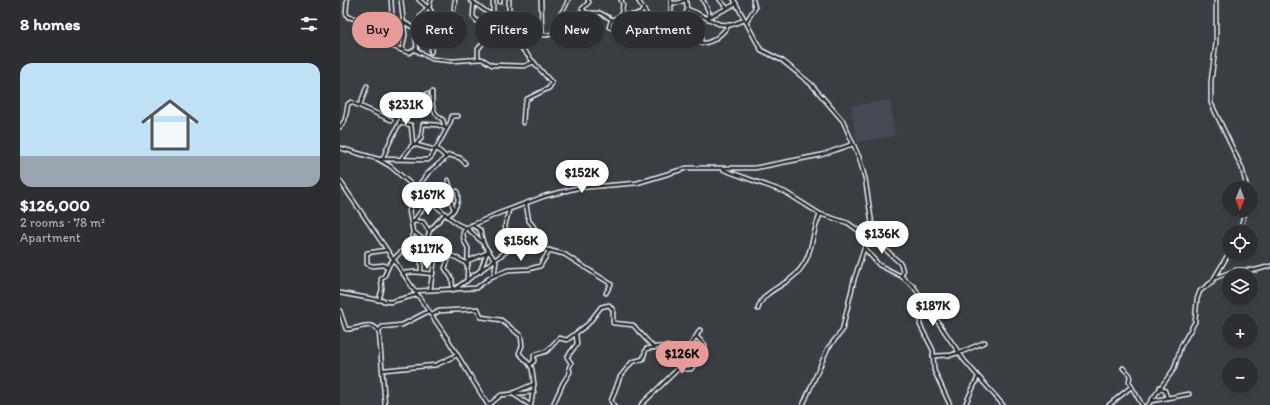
<!DOCTYPE html>
<meta charset="utf-8">
<style>
:root{--surface:#2c2e32;--page:#383a3e;--text:#f1f3f6;--muted:#a6a8ac;--line:#484a4d;--accent:#e69b98}
body{margin:0;font-family:Itim,sans-serif;background:var(--page);color:var(--text);height:100vh;display:flex;flex-direction:column;font-size:15px;white-space:nowrap}
*{box-sizing:border-box;margin:0}
p{font-size:13px;color:var(--muted)}
.icon{flex:none;width:22px;height:22px;fill:none;stroke:currentColor;stroke-width:2;stroke-linecap:round;stroke-linejoin:round}
.map{position:relative;flex:1;overflow:hidden}
.drawer{display:flex;flex-direction:column;background:var(--surface);width:340px}
.drawer>*{flex:none}
.hud{position:absolute;left:12px;top:12px;width:380px;height:36px;display:flex;gap:8px}
.needle{width:26px;rotate:181deg}
.buttons{position:absolute;left:882px;top:181px;display:grid;gap:8px}
.buttons a{display:grid;place-items:center;width:36px;height:36px;border-radius:50%;background:var(--surface);box-shadow:0 1px 3px #0004,0 0 0 1px var(--line);font-size:20px}
.price{position:absolute;translate:-50% -34px;padding:0 9px;border-radius:14px;background:#fff;color:#222;font-size:13px;line-height:26px;filter:drop-shadow(0 1px 2px #0008)}
.price::after{content:'';position:absolute;left:50%;top:24px;width:12px;height:9px;margin-left:-6px;background:inherit;clip-path:polygon(0 0,100% 0,50% 100%)}
.price.active{background:var(--accent);color:#111}
ul{padding:0;list-style:none}
li{display:grid;align-content:center;gap:8px;height:212px;padding:0 20px}
li+li{border-top:1px solid var(--line)}
li span{display:grid;place-items:center;height:124px;border-radius:12px;color:#555}
li>.icon{margin-inline-start:auto}
span .icon{width:72px;height:72px;fill:#fffc;stroke-width:1}
li b{font-size:17px}
h2{display:flex;justify-content:space-between;align-items:center;height:48px;padding:0 20px;font-size:17px}
.pill{padding:0 14px;border-radius:18px;background:var(--surface);box-shadow:0 1px 3px #0004,0 0 0 1px var(--line);font-size:14px;line-height:36px}
.pill.active{background:var(--accent);color:#111}
main{display:flex;flex:1;min-height:0}
.map>svg:first-child{display:block}
</style>
<main>
<section class="drawer">
<h2>8 homes<svg class="icon" aria-label="filters" viewBox="0 0 24 24"><path d="M4 7h16M4 17h16"/><circle cx="9" cy="7" r="2"/><circle cx="15" cy="17" r="2"/></svg></h2>
<ul>
<li><span style="background:linear-gradient(#bfe0f5 75%,#9aa5b1 0)"><svg class="icon" aria-label="home" viewBox="0 0 24 24"><path d="M3 11l9-7 9 7M6 9v11h12V9"/></svg></span><div><b>$126,000</b><p>2 rooms · 78 m²</p><p>Apartment</p></div></li>
</ul>
</section>
<div class="map">
<svg width="930" height="405" viewBox="0 0 930 405">
<rect width="100%" height="100%" fill="#3a3e43"/>
<filter id="ink" filterUnits="userSpaceOnUse"><feTurbulence type="fractalNoise" baseFrequency=".025" numOctaves="2"/><feDisplacementMap in="SourceGraphic" scale="8" xChannelSelector="R" yChannelSelector="G"/><feConvolveMatrix kernelMatrix="1 2 1 2 8 2 1 2 1" color-interpolation-filters="sRGB"/></filter>
<g filter="url(#ink)">
<path fill="#454a52" d="M550,100L555,136L517,142L511,106Z"/>
<g fill="none" stroke-linecap="round" stroke-linejoin="round">
<defs>
<g id="minor">
<path d="M7,0L6,13L8,17L33,23"/>
<path d="M61,0L65,35L62,50"/>
<path d="M79,0L87,7"/>
<path d="M91,0L89,7L96,21L89,25L92,46L91,52"/>
<path d="M130,0L154,17L212,83L209,88L187,99L184,108L183,123"/>
<path d="M201,0L202,31L203,35C217,36 215,27 219,17C222,10 226,8 228,0"/>
<path d="M281,0L283,4L281,15L271,21L269,27C277,30 295,31 300,34H330L341,31L347,9"/>
<path d="M298,0L307,15L322,30L323,34"/>
<path d="M331,0V34"/>
<path d="M346,0L347,9L357,13L361,34V42"/>
<path d="M363,0L369,12V18"/>
<path d="M380,0L387,8"/>
<path d="M394,0L421,50L443,61L471,84L503,121L519,157L525,178L532,224L514,280L502,331L488,348L463,405"/>
<path d="M876,0V43L871,81V103L902,168L907,188"/>
<path d="M134,2L133,17L141,25L143,36V43L138,49V59"/>
<path d="M160,2V0"/>
<path d="M331,3H338L345,0"/>
<path d="M114,9L115,0"/>
<path d="M247,13H260L273,20"/>
<path d="M356,13L379,24L391,25L404,20"/>
<path d="M153,15V0"/>
<path d="M280,16L300,14L303,10"/>
<path d="M369,17L396,4"/>
<path d="M406,22L415,8L413,0"/>
<path d="M65,23L90,37"/>
<path d="M163,26L172,25L175,21L172,13L169,11V0"/>
<path d="M75,28L77,51L92,59L112,61L142,59L152,65L184,66L194,62"/>
<path d="M76,29L81,15L89,6"/>
<path d="M235,31L247,29L253,24L250,17L242,9L249,2L248,0"/>
<path d="M341,31C361,51 374,44 389,25"/>
<path d="M51,36L53,28L51,0"/>
<path d="M49,45L69,53L76,49"/>
<path d="M92,92C92,105 91,112 103,120L105,128"/>
<path d="M20,105L27,86"/>
<path d="M59,123L71,125L73,144L95,150"/>
<path d="M0,127L5,120L8,104L11,102L51,120"/>
<path d="M76,144L81,138L83,124L98,125L105,128"/>
<path d="M0,148L38,159L50,166L117,224L126,228L157,214L205,196L237,188L297,183L347,168H415L481,155L513,144"/>
<path d="M96,148L105,156L104,160"/>
<path d="M39,159L88,160L92,156L110,123L112,116H118"/>
<path d="M43,159C48,141 60,127 65,109C71,103 82,101 87,94"/>
<path d="M61,159L73,144"/>
<path d="M384,170L445,192L480,214C479,218 477,222 476,226C471,244 470,260 456,274C444,287 423,290 418,309"/>
<path d="M108,180L111,189L110,199L114,209"/>
<path d="M0,181L107,338L148,405"/>
<path d="M76,189L88,173L109,155L120,158L125,163"/>
<path d="M186,204L189,221L194,227L193,246"/>
<path d="M169,210L165,226L167,240L224,254L271,284L266,293"/>
<path d="M480,214L508,223L546,250L561,264L563,272L561,276"/>
<path d="M107,216C116,211 120,200 117,191"/>
<path d="M73,221L83,222L89,231"/>
<path d="M73,222L89,200"/>
<path d="M132,225L140,230L143,242"/>
<path d="M126,228L123,233L124,241L128,248L127,281"/>
<path d="M127,228L143,243L156,262L154,276"/>
<path d="M74,232L91,246L93,250"/>
<path d="M899,232L906,210"/>
<path d="M86,242L90,230L105,214"/>
<path d="M70,246L73,232L69,211L77,190"/>
<path d="M78,247L81,251V272"/>
<path d="M525,249L539,265L561,276L574,287L624,360L663,405"/>
<path d="M46,250L27,253V264L33,266L44,265L48,268"/>
<path d="M110,255L105,268L112,279L113,290"/>
<path d="M128,261L149,252"/>
<path d="M140,272L147,252"/>
<path d="M62,273L75,272L93,274"/>
<path d="M875,278L896,270H916L930,266"/>
<path d="M115,289L167,251L182,245"/>
<path d="M90,290L96,250"/>
<path d="M74,291L136,288L151,277L168,270L189,269L200,266L210,250"/>
<path d="M0,293L50,302L76,295"/>
<path d="M581,298L580,325L593,350L594,370L610,405"/>
<path d="M39,300L42,289L41,279C47,275 45,273 48,267C51,261 60,252 65,249C77,239 118,257 128,265"/>
<path d="M0,311L6,329C17,331 29,319 39,331L45,405"/>
<path d="M92,315L99,311L138,309L141,317L161,320L181,336L182,346L179,353L190,365L192,369L194,384L191,405"/>
<path d="M39,331L42,327L62,325L89,311"/>
<path d="M619,353L645,342"/>
<path d="M593,356L611,355L618,353"/>
<path d="M190,365L194,361V355L207,351L219,338L227,340L248,324L261,307L269,305L273,310V323L293,325L314,348"/>
<path d="M783,368L790,375L789,382L802,405"/>
<path d="M339,369H351L364,352L365,345L357,337"/>
<path d="M44,370L96,365L117,355"/>
<path d="M820,387L825,391L827,397"/>
<path d="M173,393L194,384"/>
<path d="M173,394L190,405"/>
<path d="M811,401L849,394"/>
<path d="M149,405L161,395L194,392"/>
<path d="M213,405L223,383L230,372L229,368L231,363L227,357L237,344L236,335"/>
<path d="M274,405L271,401L280,377L292,362L303,359L306,349C321,346 335,342 344,358"/>
<path d="M301,405L340,367L345,354L360,330"/>
<path d="M625,405L638,377"/>
<path d="M769,405L791,387"/>
<path d="M808,405L834,369L841,346L855,322L857,299L860,291L872,282L889,253"/>
</g>
</defs>
<use href="#minor" stroke="#e8f1f8" stroke-width="5.5"/>
<use href="#minor" stroke="#2a2d2e" stroke-width="2.5"/>
</g>
</g>
</svg>
<div class="buttons">
<a><svg class="needle" viewBox="-14 -14 28 28"><path d="M0-13l5 13h-10z" fill="#e53935"/><path d="M0 13l5-13h-10z" fill="#a6a8ac"/></svg></a>
<a><svg class="icon" aria-label="locate" viewBox="0 0 24 24"><circle cx="12" cy="12" r="6"/><path d="M12 2v4M12 18v4M2 12h4M18 12h4"/></svg></a>
<a><svg class="icon" aria-label="layers" viewBox="0 0 24 24"><path d="M12 4l9 5-9 5-9-5zM3 14l9 5 9-5"/></svg></a>
<a>+</a>
<a>−</a>
</div>
<b class="price" style="left:66px;top:126px">$231K</b>
<b class="price" style="left:242px;top:194px">$152K</b>
<b class="price" style="left:88px;top:216px">$167K</b>
<b class="price" style="left:542px;top:255px">$136K</b>
<b class="price" style="left:181px;top:262px">$156K</b>
<b class="price" style="left:87px;top:270px">$117K</b>
<b class="price" style="left:593px;top:327px">$187K</b>
<b class="price active" style="left:342px;top:375px">$126K</b>
<div class="hud">
<a class="pill active">Buy</a>
<a class="pill">Rent</a>
<a class="pill">Filters</a>
<a class="pill">New</a>
<a class="pill">Apartment</a>
</div>
</div>
</main>
